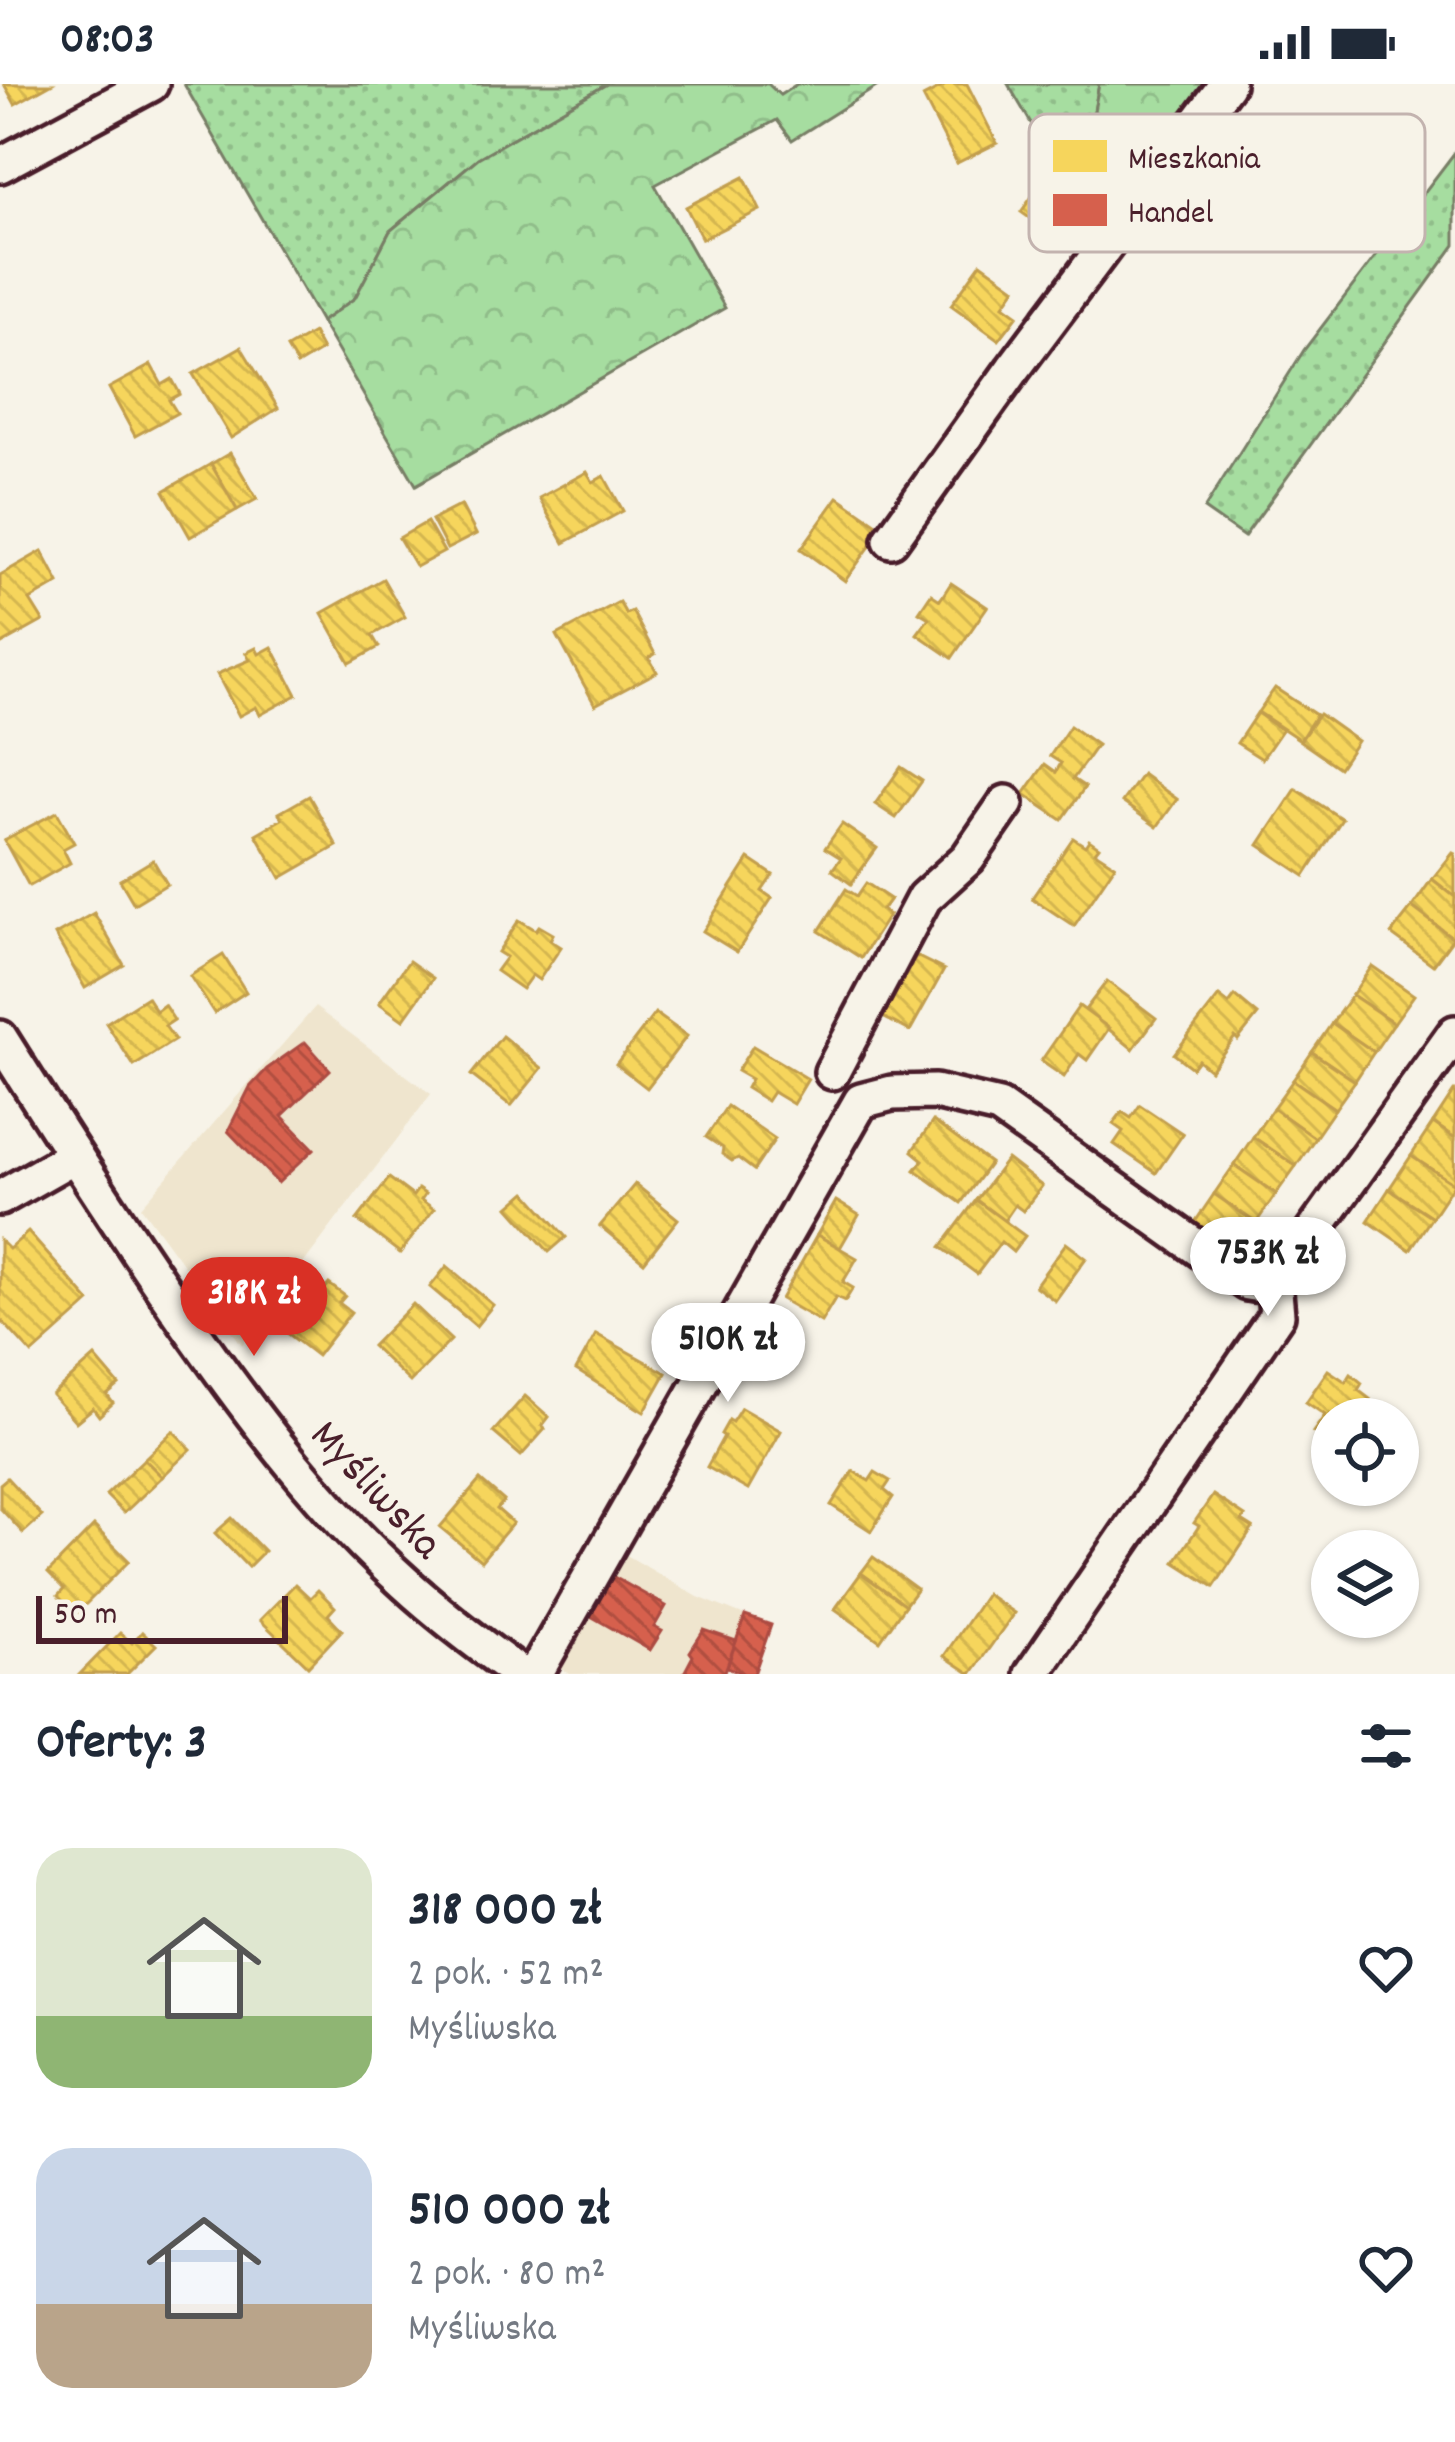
<!DOCTYPE html>
<html lang="pl">
<meta charset="utf-8">
<style>
:root{--surface:#fff;--page:#f2f2f3;--text:#1f2937;--muted:#747a83;--accent:#d93025}
body{margin:0;font-family:Dekko,sans-serif;background:var(--page);color:var(--text);height:100vh;display:flex;flex-direction:column;font-size:45px;white-space:nowrap}
*{box-sizing:border-box;margin:0}
p{font-size:39px;color:var(--muted)}
.icon{flex:none;width:66px;height:66px;fill:none;stroke:currentColor;stroke-width:2;stroke-linecap:round;stroke-linejoin:round}
.map{position:relative;height:1590px;overflow:hidden}
.details{display:flex;flex-direction:column;background:var(--surface);flex:1}
.details>*{flex:none}
.buttons{position:absolute;left:1311px;top:1314px;display:grid;gap:24px}
.buttons a{display:grid;place-items:center;width:108px;height:108px;border-radius:50%;background:var(--surface);box-shadow:0 3px 9px #0004;font-size:60px}
.scale{position:absolute;left:36px;bottom:30px;width:252px;box-sizing:border-box;padding-left:12px;border:6px solid #4a1f2b;border-top:0;font-size:33px;line-height:42px;white-space:nowrap;color:#4a1f2b;-webkit-text-stroke:9px #f7f3e8;paint-order:stroke}
.price{position:absolute;translate:-50% -102px;padding:0 27px;border-radius:42px;background:#fff;color:#222;font-size:39px;line-height:78px;filter:drop-shadow(0 3px 6px #0008)}
.price::after{content:'';position:absolute;left:50%;top:72px;width:36px;height:27px;margin-left:-18px;background:inherit;clip-path:polygon(0 0,100% 0,50% 100%)}
.price.current{background:var(--accent);color:#fff}
ul{padding:0;list-style:none}
li{display:flex;align-items:center;gap:36px;height:300px;padding:0 36px}
li span{display:grid;place-items:center;flex:none;width:336px;height:240px;border-radius:36px;color:#555}
li>.icon{margin-inline-start:auto}
span .icon{width:144px;height:144px;fill:#fffc;stroke-width:1}
li b{font-size:51px}
h2{display:flex;justify-content:space-between;align-items:center;height:144px;padding:0 36px;font-size:51px}
.status{display:flex;justify-content:space-between;align-items:center;height:84px;padding:0 60px;background:var(--surface);direction:ltr}
.status svg{height:33px;fill:currentColor}
.map>svg:first-child{display:block}
</style>
<div class="status"><b>08:03</b><svg viewBox="0 0 49 12"><path d="M0 12V9h3v3zM5 12V6h3v6zM10 12V3h3v9zM15 12V0h3v12zM26 1h20v11H26zM47 4h2v5h-2z"/></svg></div>
<div class="map">
<svg width="1455" height="1590" viewBox="0 0 1455 1590">
<defs>
<pattern id="grass-dots" width="8" height="8" patternUnits="userSpaceOnUse" patternTransform="scale(3)"><rect width="8" height="8" fill="#a6dda0"/><path d="M2 2h.1M6 6h.1" fill="none" stroke="#90bd8a" stroke-width="1.8" stroke-linecap="round"/></pattern>
<pattern id="forest-crowns" width="20" height="18" patternUnits="userSpaceOnUse" patternTransform="scale(3)"><rect width="20" height="18" fill="#a6dda0"/><path d="M2 6a3 3 0 1 1 6 0M12 15a3 3 0 1 1 6 0" fill="none" stroke="#90bd8a"/></pattern>
<pattern id="homes-back-hatch" width="6" height="6" patternUnits="userSpaceOnUse" patternTransform="scale(3)"><rect width="6" height="6" fill="#f6d55c"/><path d="M-1 5l2 2M0 0l6 6M5-1l2 2" fill="none" stroke="#d4b650"/></pattern>
<pattern id="shops-back-hatch" width="6" height="6" patternUnits="userSpaceOnUse" patternTransform="scale(3)"><rect width="6" height="6" fill="#d6604d"/><path d="M-1 5l2 2M0 0l6 6M5-1l2 2" fill="none" stroke="#b04f40"/></pattern>
</defs>
<rect width="100%" height="100%" fill="#f7f3e8"/>
<filter id="ink" filterUnits="userSpaceOnUse"><feTurbulence type="fractalNoise" baseFrequency=".00833" numOctaves="2"/><feDisplacementMap in="SourceGraphic" scale="24" xChannelSelector="R" yChannelSelector="G"/><feConvolveMatrix kernelMatrix="1 2 1 2 8 2 1 2 1" color-interpolation-filters="sRGB"/></filter>
<g filter="url(#ink)">
<g fill="#efe5ce">
<path d="M315,923L431,1010L242,1261L141,1123Z"/>
<path d="M594,1452L698,1513L745,1532L724,1590H570L529,1564Z"/>
</g>
<g fill="url(#grass-dots)" stroke="#787e66" stroke-width="3">
<path d="M184,0H607L478,74L390,147L355,214L321,238Z"/>
<path d="M1008,0H1099L1094,27L1052,75Z"/>
<path d="M1455,68V161L1244,453L1204,425L1304,266Z"/>
</g>
<g fill="url(#forest-crowns)" stroke="#787e66" stroke-width="3">
<path d="M607,0H768L780,11L797,0H881L792,56L777,36L655,101L725,224L416,401L321,238L355,214L390,147L478,74Z"/>
<path d="M1099,0H1219L1158,81L1094,27Z"/>
</g>
<g fill="url(#homes-back-hatch)" stroke="#c29e4d" stroke-width="3">
<path d="M4,0H51L15,20Z"/>
<path d="M948,0H967L997,59L957,79L923,13Z"/>
<path d="M1058,76L1080,92L1059,121L1066,126L1050,149L1021,128Z"/>
<path d="M744,93L760,126L702,155L686,123Z"/>
<path d="M981,179L1016,204L1004,221L1018,231L999,256L951,221Z"/>
<path d="M313,249L322,266L297,281L287,264Z"/>
<path d="M241,263L278,324L231,354L193,290Z"/>
<path d="M151,281L162,301L172,295L180,310L169,316L177,329L135,352L109,304Z"/>
<path d="M230,369L257,415L237,426L211,380Z"/>
<path d="M211,380L237,426L190,453L164,407Z"/>
<path d="M587,388L593,398L604,392L623,427L564,459L539,414Z"/>
<path d="M838,413L883,444L845,497L801,465Z"/>
<path d="M461,421L476,450L447,465L432,436Z"/>
<path d="M427,438L444,468L416,483L399,454Z"/>
<path d="M42,467L59,499L30,516L43,537L0,561V491Z"/>
<path d="M383,495L405,533L372,551L379,563L350,579L322,529Z"/>
<path d="M951,499L987,523L952,574L917,550L929,534L919,528L931,510L940,516Z"/>
<path d="M619,518L626,530L632,527L655,570L649,574L657,588L595,621L557,551Z"/>
<path d="M272,563L297,611L260,631L256,623L239,632L217,590L250,576L246,569L256,564L259,570Z"/>
<path d="M1275,604L1316,631L1300,656L1258,628Z"/>
<path d="M1257,629L1282,646L1262,675L1237,659Z"/>
<path d="M1319,630L1357,657L1339,684L1300,657Z"/>
<path d="M1070,642L1097,661L1073,695L1085,703L1062,736L1024,710L1045,680L1056,688L1061,679L1050,672Z"/>
<path d="M901,683L922,697L896,734L875,720Z"/>
<path d="M1142,690L1177,715L1157,743L1122,718Z"/>
<path d="M1296,705L1342,735L1305,792L1259,761Z"/>
<path d="M309,712L337,762L281,794L256,750L282,735L279,729Z"/>
<path d="M57,728L74,759L63,765L70,779L29,802L4,756Z"/>
<path d="M842,740L877,764L851,800L832,786L841,774L825,764Z"/>
<path d="M1073,754L1085,762L1089,756L1099,763L1095,768L1115,781L1074,842L1032,814Z"/>
<path d="M1453,769L1455,770V813L1432,795Z"/>
<path d="M749,775L773,791L762,807L772,814L737,868L703,847Z"/>
<path d="M153,776L167,800L134,820L120,796Z"/>
<path d="M1432,795L1455,813L1453,854L1412,823Z"/>
<path d="M866,799L890,815L882,826L889,831L861,874L819,847L846,805L857,812Z"/>
<path d="M1412,823L1453,854L1433,881L1391,850Z"/>
<path d="M94,829L124,881L85,904L55,851Z"/>
<path d="M519,836L536,846L539,842L553,850L550,856L561,863L539,896L532,891L522,905L496,887L506,873L498,868Z"/>
<path d="M223,871L246,908L214,929L190,892Z"/>
<path d="M916,872L944,886L910,947L883,933Z"/>
<path d="M409,877L433,894L403,936L379,919Z"/>
<path d="M1372,882L1414,911L1394,939L1352,911Z"/>
<path d="M1107,897L1156,934L1133,965L1085,926Z"/>
<path d="M1352,911L1394,939L1374,968L1332,939Z"/>
<path d="M1219,912L1229,920L1235,912L1258,931L1238,956L1235,953L1210,986L1198,976L1192,984L1174,970Z"/>
<path d="M147,913L156,927L164,921L174,936L165,942L175,956L134,982L106,939Z"/>
<path d="M1079,922L1109,944L1087,976L1079,970L1064,993L1041,977Z"/>
<path d="M655,929L687,952L647,1004L616,980Z"/>
<path d="M1332,939L1374,968L1355,997L1312,968Z"/>
<path d="M502,952L542,984L511,1022L471,991Z"/>
<path d="M753,962L808,995L793,1020L773,1008L767,1017L746,1004L751,995L737,987Z"/>
<path d="M1312,968L1355,997L1335,1025L1293,996Z"/>
<path d="M1293,996L1335,1025L1315,1054L1273,1024Z"/>
<path d="M1454,1007H1455V1054L1433,1039Z"/>
<path d="M1140,1021L1183,1050L1156,1089L1114,1060L1123,1047L1113,1040L1122,1028L1131,1034Z"/>
<path d="M727,1022L775,1055L754,1086L738,1074L732,1077L722,1070L723,1064L706,1053Z"/>
<path d="M1273,1024L1315,1054L1296,1082L1253,1053Z"/>
<path d="M933,1037L990,1079L961,1119L915,1086L923,1076L912,1067Z"/>
<path d="M1433,1039L1455,1054L1454,1100L1411,1072Z"/>
<path d="M1253,1053L1296,1082L1276,1110L1234,1081Z"/>
<path d="M1411,1072L1454,1100L1432,1133L1389,1105Z"/>
<path d="M1007,1075L1042,1102L1023,1127L1015,1121L1004,1137L976,1116Z"/>
<path d="M1234,1081L1276,1110L1256,1139L1214,1110Z"/>
<path d="M389,1094L413,1112L418,1105L425,1110L421,1116L434,1125L400,1169L357,1136Z"/>
<path d="M635,1100L678,1135L644,1178L600,1142Z"/>
<path d="M1389,1105L1432,1133L1410,1166L1368,1137Z"/>
<path d="M526,1108L566,1153L549,1168L509,1123Z"/>
<path d="M1214,1110L1256,1139L1237,1167L1195,1138Z"/>
<path d="M976,1116L1025,1152L1013,1168L1001,1158L977,1190L941,1163Z"/>
<path d="M836,1117L859,1131L840,1164L817,1151Z"/>
<path d="M28,1148L90,1218L32,1270L3,1238L0,1241V1156L9,1165Z"/>
<path d="M817,1151L857,1174L843,1198L853,1204L845,1217L836,1213L821,1238L781,1215Z"/>
<path d="M1066,1159L1086,1174L1055,1217L1035,1202Z"/>
<path d="M447,1182L493,1221L476,1242L430,1203Z"/>
<path d="M307,1194L323,1207L329,1200L345,1212L339,1219L351,1228L317,1272L273,1238Z"/>
<path d="M413,1220L451,1256L410,1298L372,1262Z"/>
<path d="M596,1250L666,1289L644,1328L576,1286Z"/>
<path d="M95,1273L119,1301L107,1311L113,1319L99,1332L93,1324L76,1338L52,1311Z"/>
<path d="M1328,1286L1346,1298L1351,1290L1362,1299L1358,1306L1370,1315L1356,1335H1332V1361L1313,1348L1325,1331L1306,1318Z"/>
<path d="M525,1312L549,1333L542,1342L545,1345L521,1372L493,1348Z"/>
<path d="M741,1324L781,1347L748,1406L707,1383L724,1352L721,1350L729,1336L732,1338Z"/>
<path d="M173,1347L191,1365L162,1393L144,1375Z"/>
<path d="M144,1375L162,1393L124,1429L106,1411Z"/>
<path d="M853,1387L869,1397L875,1388L890,1397L884,1406L893,1413L871,1447L831,1421Z"/>
<path d="M7,1394L42,1432L23,1449L0,1424V1400Z"/>
<path d="M480,1396L504,1417L497,1425L513,1439L481,1477L440,1443Z"/>
<path d="M1213,1411L1245,1432L1242,1437L1253,1444L1214,1503L1175,1478L1199,1442L1194,1439Z"/>
<path d="M232,1434L264,1467L248,1483L215,1449Z"/>
<path d="M94,1442L129,1477L76,1530L58,1512L64,1505L48,1489Z"/>
<path d="M873,1473L917,1505L905,1521L861,1489Z"/>
<path d="M861,1489L905,1521L880,1557L835,1525Z"/>
<path d="M295,1500L310,1514L318,1506L335,1523L328,1531L342,1546L308,1582L260,1536Z"/>
<path d="M986,1510L1014,1529L971,1590L944,1572Z"/>
<path d="M142,1548L156,1561L127,1590H80L120,1549L132,1559Z"/>
</g>
<g fill="url(#shops-back-hatch)" stroke="#ac4c43" stroke-width="3">
<path d="M305,958L330,986L282,1032L314,1065L278,1099L228,1047L250,1003L267,985Z"/>
<path d="M612,1492L666,1522L654,1543L662,1547L650,1566L589,1531Z"/>
<path d="M745,1532L771,1541L754,1590H745L727,1583Z"/>
<path d="M704,1546L736,1557L724,1590L684,1589L693,1572L690,1568Z"/>
</g>
<g fill="none" stroke-linecap="round" stroke-linejoin="round">
<defs>
<g id="minor">
<path d="M0,81L151,0"/>
<path d="M891,456L1013,285L1227,0"/>
<path d="M0,954C63,1054 127,1154 195,1251C258,1340 324,1427 406,1500C442,1533 481,1562 520,1590"/>
<path d="M832,988L924,814L968,774L1006,719"/>
<path d="M0,1114L74,1072"/>
<path d="M535,1590L861,1017L892,1009L935,1008L999,1023L1247,1199C1265,1203 1273,1199 1286,1186L1455,949"/>
<path d="M1032,1590L1277,1231L1274,1197"/>
</g>
</defs>
<use href="#minor" stroke="#4a1f2b" stroke-width="42"/>
<use href="#minor" stroke="#f7f3e8" stroke-width="33"/>
</g>
</g>
<g text-anchor="middle" stroke-width="12" stroke-linejoin="round" paint-order="stroke">
<g font-size="45" fill="#4a1f2b" stroke="#f7f3e8">
<text transform="translate(379 1403) rotate(47)" y="16">Myśliwska</text>
</g>
</g>
<rect x="1029" y="30" width="396" height="138" rx="18" fill="#f7f3e8" stroke="#c3b3af" stroke-width="3"/>
<rect x="1053" y="56" width="54" height="32" fill="#f6d55c"/>
<rect x="1053" y="110" width="54" height="32" fill="#d6604d"/>
<g font-size="33" fill="#4a1f2b">
<text x="1128" y="84">Mieszkania</text>
<text x="1128" y="138">Handel</text>
</g>
</svg>
<div class="buttons">
<a><svg class="icon" aria-label="locate" viewBox="0 0 24 24"><circle cx="12" cy="12" r="6"/><path d="M12 2v4M12 18v4M2 12h4M18 12h4"/></svg></a>
<a><svg class="icon" aria-label="layers" viewBox="0 0 24 24"><path d="M12 4l9 5-9 5-9-5zM3 14l9 5 9-5"/></svg></a>
</div>
<div class="scale">50 m</div>
<b class="price" style="left:1268px;top:1235px">753K zł</b>
<b class="price current" style="left:254px;top:1275px">318K zł</b>
<b class="price" style="left:728px;top:1321px">510K zł</b>
</div>
<section class="details">
<h2>Oferty: 3<svg class="icon" aria-label="filters" viewBox="0 0 24 24"><path d="M4 7h16M4 17h16"/><circle cx="9" cy="7" r="2"/><circle cx="15" cy="17" r="2"/></svg></h2>
<ul>
<li><span style="background:linear-gradient(#dfe7d0 70%,#8fb573 0)"><svg class="icon" aria-label="home" viewBox="0 0 24 24"><path d="M3 11l9-7 9 7M6 9v11h12V9"/></svg></span><div><b>318 000 zł</b><p>2 pok. · 52 m²</p><p>Myśliwska</p></div><svg class="icon" aria-label="heart" viewBox="0 0 24 24"><path d="M12 20l-8-8c-3-5 5-10 8-4 3-6 11-1 8 4z"/></svg></li>
<li><span style="background:linear-gradient(#c9d6e8 65%,#b9a48a 0)"><svg class="icon" aria-label="home" viewBox="0 0 24 24"><path d="M3 11l9-7 9 7M6 9v11h12V9"/></svg></span><div><b>510 000 zł</b><p>2 pok. · 80 m²</p><p>Myśliwska</p></div><svg class="icon" aria-label="heart" viewBox="0 0 24 24"><path d="M12 20l-8-8c-3-5 5-10 8-4 3-6 11-1 8 4z"/></svg></li>
</ul>
</section>
